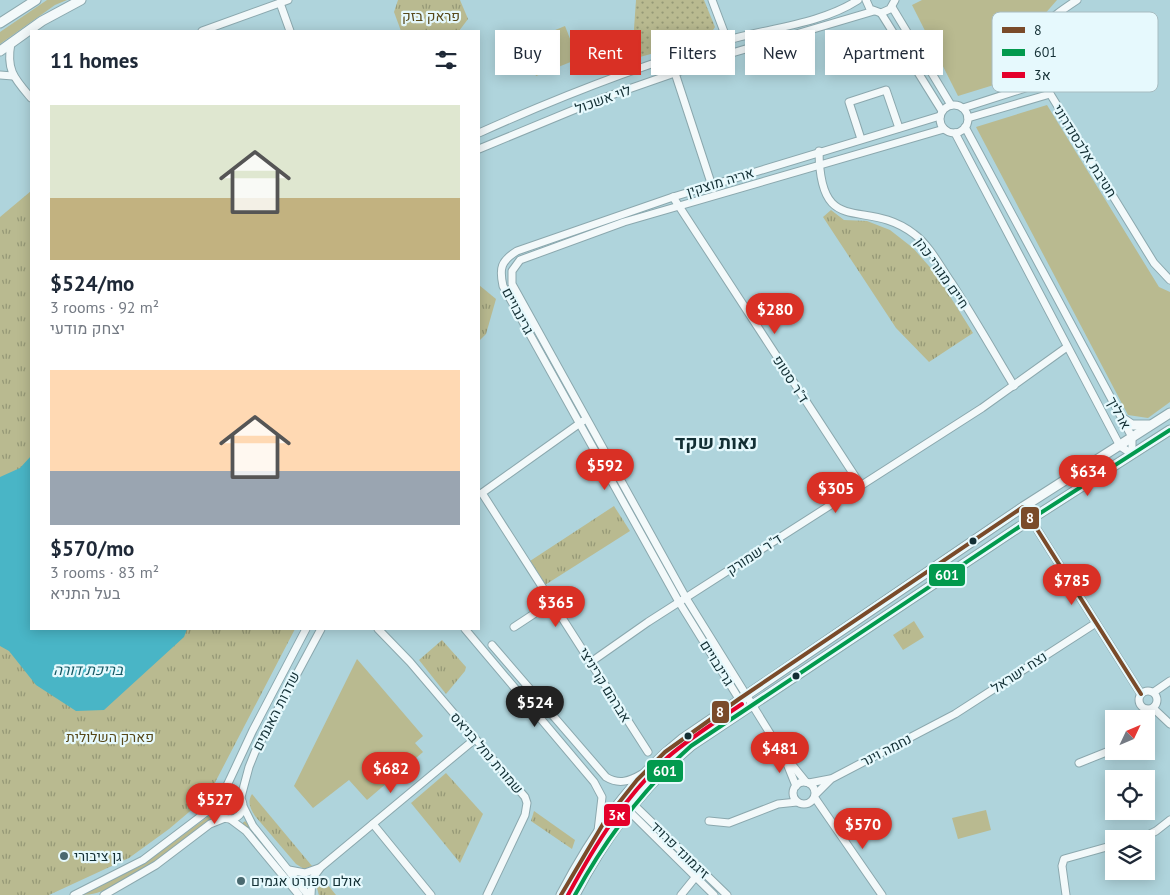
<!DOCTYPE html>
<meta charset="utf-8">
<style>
:root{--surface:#fff;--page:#f2f2f3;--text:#1f2937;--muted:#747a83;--accent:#d93025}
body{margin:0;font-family:"PT Sans",Heebo,sans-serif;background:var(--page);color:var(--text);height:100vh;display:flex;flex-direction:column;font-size:19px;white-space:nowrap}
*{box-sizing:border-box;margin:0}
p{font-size:16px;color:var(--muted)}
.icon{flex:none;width:28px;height:28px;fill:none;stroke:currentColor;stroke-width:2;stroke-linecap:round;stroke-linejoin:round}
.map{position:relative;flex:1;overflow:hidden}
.side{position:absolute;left:30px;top:30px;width:450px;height:600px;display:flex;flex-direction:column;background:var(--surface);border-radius:0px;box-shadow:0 2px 12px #0003}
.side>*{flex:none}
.guide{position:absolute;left:495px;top:30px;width:475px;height:45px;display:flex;gap:10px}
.needle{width:32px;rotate:46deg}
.buttons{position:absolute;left:1105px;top:710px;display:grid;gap:10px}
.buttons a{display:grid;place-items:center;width:50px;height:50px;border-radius:0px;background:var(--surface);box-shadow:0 2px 12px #0003;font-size:25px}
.price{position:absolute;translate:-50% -42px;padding:0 11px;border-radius:18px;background:var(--accent);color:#fff;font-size:16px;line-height:32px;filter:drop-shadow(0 1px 2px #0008)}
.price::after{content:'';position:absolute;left:50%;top:30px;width:15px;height:11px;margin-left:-8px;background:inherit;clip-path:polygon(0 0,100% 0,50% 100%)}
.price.on{background:#222;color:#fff}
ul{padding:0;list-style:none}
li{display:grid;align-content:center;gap:10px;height:265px;padding:0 20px}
li span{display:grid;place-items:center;height:155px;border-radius:0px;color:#555}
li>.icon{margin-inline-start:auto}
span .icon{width:90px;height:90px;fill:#fffc;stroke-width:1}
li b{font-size:21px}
h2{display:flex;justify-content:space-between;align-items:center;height:60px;padding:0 20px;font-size:21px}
.chip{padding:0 18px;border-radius:0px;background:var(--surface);box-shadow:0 2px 12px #0003;font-size:18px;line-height:45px}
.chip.on{background:var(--accent);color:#fff}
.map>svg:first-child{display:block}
</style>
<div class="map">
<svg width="1170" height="895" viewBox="0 0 1170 895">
<defs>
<pattern id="park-tufts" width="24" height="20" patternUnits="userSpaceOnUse" patternTransform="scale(1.25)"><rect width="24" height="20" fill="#b9ba90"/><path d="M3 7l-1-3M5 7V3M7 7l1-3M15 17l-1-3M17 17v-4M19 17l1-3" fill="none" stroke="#959876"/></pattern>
<pattern id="garden-dots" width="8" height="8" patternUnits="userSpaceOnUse" patternTransform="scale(1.25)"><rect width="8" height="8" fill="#b9ba90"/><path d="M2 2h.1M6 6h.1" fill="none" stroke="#959876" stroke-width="1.8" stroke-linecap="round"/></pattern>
</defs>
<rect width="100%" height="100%" fill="#afd4dc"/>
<g fill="#b9ba90">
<path d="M47,0H67L55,5L0,44V32Z"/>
<path d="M922,0H1057L1029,32L1026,75L958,96L912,5Z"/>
<path d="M565,26L578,59L536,76L523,43Z"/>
<path d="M1047,105L1159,287L1170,292V402L1148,418L1128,415L976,127Z"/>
<path d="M357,659L423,736L415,743L423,752L367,800L349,780L313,808L294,786Z"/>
<path d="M986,810L991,830L958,839L952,818Z"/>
<path d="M213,813L216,818C185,841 120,895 82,895L142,865Z"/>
</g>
<g fill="url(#park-tufts)">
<path d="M398,0H460L468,19L459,31H401L394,12Z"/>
<path d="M31,191V629H295L208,796L169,829L129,858L49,895H0V217Z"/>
<path d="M831,210L844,220L867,221L890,230L913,248L936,274L973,333L929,362L896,328L823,217Z"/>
<path d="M479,285L496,299L486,334L479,341Z"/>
<path d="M614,506L630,531L545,585L530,561Z"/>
<path d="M914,621L924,637L903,650L893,635Z"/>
<path d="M442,640L466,667L465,671L446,694L419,660Z"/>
<path d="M446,773L483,814L460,863L411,803Z"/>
<path d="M252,794L312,866L304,869L296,864L255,816C250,808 247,802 252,794Z"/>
<path d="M534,811L575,840L572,849L531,821Z"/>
<path d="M323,879L336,895H319L317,888Z"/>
</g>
<g fill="url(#garden-dots)">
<path d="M636,0H704L715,27L708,38L640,57L633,43Z"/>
<path d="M245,821L305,895H302L242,824Z"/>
</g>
<path fill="#49b5c6" d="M31,456V629H187L184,637L104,710L76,711L36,685L9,651L0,646V477L20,468Z"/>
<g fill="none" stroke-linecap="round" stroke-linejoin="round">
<defs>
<g id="minor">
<path d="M712,0L732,53"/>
<path d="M866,0L870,9L881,13L890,9L895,0"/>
<path d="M1077,0C1047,20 1035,28 1033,66L1154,263L1170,280"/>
<path d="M280,3L290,31"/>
<path d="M892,7L951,105"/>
<path d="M881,13L942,111"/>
<path d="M202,31L288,0"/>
<path d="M11,43C6,70 14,78 31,98"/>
<path d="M675,73L713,189"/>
<path d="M0,75L13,76"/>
<circle cx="954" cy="119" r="14"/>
<path d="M963,108L1044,82"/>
<path d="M968,118L1050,94"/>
<path d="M965,127L1132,437V454"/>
<path d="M479,133C559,97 643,64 728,40C770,28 821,24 858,0"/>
<path d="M955,133L1120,446L1132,454"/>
<path d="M861,139L849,102L886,90L899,128"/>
<path d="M479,149L600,99L732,53L874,11"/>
<path d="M819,151C820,241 865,196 914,234C929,245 940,266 951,282C973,316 993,351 1014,386"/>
<path d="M673,197L860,484"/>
<path d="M583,421L482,493L648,752"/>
<path d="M1023,507L1141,694"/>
<path d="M514,627L552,602"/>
<path d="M378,629L410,662L525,797L527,803L525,815L487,895"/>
<path d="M465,629L594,782L602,797L598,831"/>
<path d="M492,645L606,777C619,785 630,781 642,774"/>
<path d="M591,662L648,622L982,408L1067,347"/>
<circle cx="1148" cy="700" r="9"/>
<path d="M1154,692L1170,681"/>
<path d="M743,701L739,699L679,602L503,286C499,268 501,261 517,251L673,197L940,116"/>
<path d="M1153,708L1170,724"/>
<path d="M1142,719L1146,709"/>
<path d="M789,761L806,782"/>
<path d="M1079,763L1114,749"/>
<circle cx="804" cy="793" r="11"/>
<path d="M809,783L830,779"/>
<path d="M796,786L784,756L686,598L512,284V271L520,260L624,222L944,129"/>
<circle cx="230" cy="806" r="13"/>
<path d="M223,794L253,730L306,629"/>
<path d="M816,794L831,779L955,714L1096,623"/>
<path d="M241,797L249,767L255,752L321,629"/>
<path d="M815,798L882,895"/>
<path d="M634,805L727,895"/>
<path d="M244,808L253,826L308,895"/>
<path d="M629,811L714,895"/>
<path d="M230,819L246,831L299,895"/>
<path d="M709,821L729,823L778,804L797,802"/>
<path d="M373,824L431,895"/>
<path d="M1140,839L1156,831L1170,820"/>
<path d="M289,870L305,873L319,868"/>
<path d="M74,895L143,860L217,804"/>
<path d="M104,895L156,865L210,824L225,818"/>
<path d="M311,895L312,879L321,867L475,739"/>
<path d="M681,895L698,874"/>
<path d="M1066,895L1062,866L1064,859L1114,845"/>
</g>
<g id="major">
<path d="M0,23L36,0"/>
<path d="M0,51L42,21L81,0"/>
<path d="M1123,419L1132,425H1149"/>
<path d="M561,895C592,836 629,781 682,739L1023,507L1170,413"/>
<path d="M575,895C604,839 643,787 691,746L1031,519L1170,430"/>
</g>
</defs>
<use href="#minor" stroke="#8ba8ae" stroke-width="9"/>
<use href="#major" stroke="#8ba8ae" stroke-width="11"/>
<use href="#minor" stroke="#f3f9fa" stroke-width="7"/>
<use href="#major" stroke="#f3f9fa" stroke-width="9"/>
<defs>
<path id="bus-1" d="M561,895L606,819L637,780L665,752L739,699L1023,507L1141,694"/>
<path id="bus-2" d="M575,895C606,838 643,789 691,746L1031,519L1170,430"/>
<path id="bus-3" d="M568,895C595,845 625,796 668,757C691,737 717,721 742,704"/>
</defs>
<use href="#bus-1" stroke="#e6f9fd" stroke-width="8"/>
<use href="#bus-2" stroke="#e6f9fd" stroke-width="8"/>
<use href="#bus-3" stroke="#e6f9fd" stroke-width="8"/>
<use href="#bus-1" stroke="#7a4b2a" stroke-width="4"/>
<use href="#bus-2" stroke="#029a4e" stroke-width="4"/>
<use href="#bus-3" stroke="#e4002b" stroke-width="4"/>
</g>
<g fill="#132f34" stroke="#e6f9fd" stroke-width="2">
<circle cx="973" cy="541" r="4.5"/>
<circle cx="796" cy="676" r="4.5"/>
<circle cx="688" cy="736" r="4.5"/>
</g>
<g fill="#4a696f" stroke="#e6f9fd" stroke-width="2">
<circle cx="64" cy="856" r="5"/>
<circle cx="241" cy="881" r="5"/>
</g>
<g text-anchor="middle" stroke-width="4.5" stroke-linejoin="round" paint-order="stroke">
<g font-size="14" fill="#574819" stroke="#e6f9fd">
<text x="431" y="21">פראק בזק</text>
<text x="110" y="742">פארק השלולית</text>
</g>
<g font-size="14" fill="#132f34" stroke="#e6f9fd">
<text transform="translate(603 99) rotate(-20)" y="5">לוי אשכול</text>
<text transform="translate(1085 151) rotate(58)" y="5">חטיבת אלכסנדרוני</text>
<text transform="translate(720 182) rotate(-17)" y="5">אריה מוצקין</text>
<text transform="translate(942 273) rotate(55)" y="5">חיים מגורי כהן</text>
<text transform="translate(518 311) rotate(62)" y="5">גרינבויים</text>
<text transform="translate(791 379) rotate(57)" y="5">ד"ר סטופ</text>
<text transform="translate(1119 413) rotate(62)" y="5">ארליך</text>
<text transform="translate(754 554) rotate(-33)" y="5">ד"ר שמורק</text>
<text transform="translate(717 663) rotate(58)" y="5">גרינבויים</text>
<text transform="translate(1019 672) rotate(-33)" y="5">נצח ישראל</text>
<text transform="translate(605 685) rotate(58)" y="5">אברהם קריניצי</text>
<text transform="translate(276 711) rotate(-63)" y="5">שדרות האגמים</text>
<text transform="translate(886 750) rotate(-27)" y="5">נחמה וינר</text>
<text transform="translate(487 753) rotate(49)" y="5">שמורת נחל בניאס</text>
<text transform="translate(680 850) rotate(44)" y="5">זיגמונד פרויד</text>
</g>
<g font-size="14" fill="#132f34" stroke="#e6f9fd" text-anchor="start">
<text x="74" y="861">גן ציבורי</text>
<text x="251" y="886">אולם ספורט אגמים</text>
</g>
<g font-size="15" font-style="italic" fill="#175c67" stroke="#e6f9fd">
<text x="88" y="675">בריכת דורה</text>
</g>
<g font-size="19" font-weight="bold" fill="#132f34" stroke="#e6f9fd">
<text x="716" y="449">נאות שקד</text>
</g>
</g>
<rect x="992" y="12" width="166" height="80" rx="8" fill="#e6f9fd" stroke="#a7bcc1" stroke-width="1"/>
<rect x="1002" y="27" width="23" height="6" fill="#7a4b2a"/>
<rect x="1002" y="49" width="23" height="7" fill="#029a4e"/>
<rect x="1002" y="72" width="23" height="6" fill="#e4002b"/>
<g font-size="14" fill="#132f34">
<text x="1034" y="35">8</text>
<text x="1034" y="57">601</text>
<text x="1034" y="80">3א</text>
</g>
<g stroke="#e6f9fd" stroke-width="2">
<rect x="1020" y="506" width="20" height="24" rx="5" fill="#7a4b2a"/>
<rect x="928" y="563" width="38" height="24" rx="5" fill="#029a4e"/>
<rect x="711" y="700" width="19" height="24" rx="5" fill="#7a4b2a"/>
<rect x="646" y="759" width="38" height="24" rx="5" fill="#029a4e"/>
<rect x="603" y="803" width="28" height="24" rx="5" fill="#e4002b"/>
</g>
<g font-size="14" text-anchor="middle" font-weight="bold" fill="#fff">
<text x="1030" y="523">8</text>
<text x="947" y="580">601</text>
<text x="720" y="717">8</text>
<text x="665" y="776">601</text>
<text x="617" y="820">3א</text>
</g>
</svg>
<div class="buttons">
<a><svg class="needle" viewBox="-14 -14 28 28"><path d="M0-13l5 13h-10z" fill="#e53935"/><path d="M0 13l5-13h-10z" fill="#747a83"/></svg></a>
<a><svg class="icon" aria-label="locate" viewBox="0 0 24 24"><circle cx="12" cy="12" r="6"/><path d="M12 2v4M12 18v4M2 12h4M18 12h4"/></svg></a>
<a><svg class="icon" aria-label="layers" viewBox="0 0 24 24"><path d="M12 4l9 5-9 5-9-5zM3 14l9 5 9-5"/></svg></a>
</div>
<b class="price" style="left:775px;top:335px">$280</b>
<b class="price" style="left:605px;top:491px">$592</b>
<b class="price" style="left:1088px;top:497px">$634</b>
<b class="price" style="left:836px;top:514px">$305</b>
<b class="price" style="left:1072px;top:606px">$785</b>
<b class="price" style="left:556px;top:628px">$365</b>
<b class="price on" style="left:535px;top:728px">$524</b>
<b class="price" style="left:780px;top:774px">$481</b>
<b class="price" style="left:391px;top:794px">$682</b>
<b class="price" style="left:215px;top:825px">$527</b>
<b class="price" style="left:863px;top:850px">$570</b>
<div class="guide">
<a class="chip">Buy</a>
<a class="chip on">Rent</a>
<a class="chip">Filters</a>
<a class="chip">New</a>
<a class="chip">Apartment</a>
</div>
<section class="side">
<h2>11 homes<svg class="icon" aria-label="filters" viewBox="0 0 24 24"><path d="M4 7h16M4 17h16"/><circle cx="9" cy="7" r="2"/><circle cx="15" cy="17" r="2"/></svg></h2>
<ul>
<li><span style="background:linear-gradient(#dfe7d0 60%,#c2b280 0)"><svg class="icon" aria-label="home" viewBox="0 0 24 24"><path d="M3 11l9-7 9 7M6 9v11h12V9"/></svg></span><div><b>$524/mo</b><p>3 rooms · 92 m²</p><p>יצחק מודעי</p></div></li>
<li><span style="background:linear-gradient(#ffd9b3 65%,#9aa5b1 0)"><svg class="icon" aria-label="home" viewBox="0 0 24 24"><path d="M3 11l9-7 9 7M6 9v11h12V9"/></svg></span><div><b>$570/mo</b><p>3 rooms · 83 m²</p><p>בעל התניא</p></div></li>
</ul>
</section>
</div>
